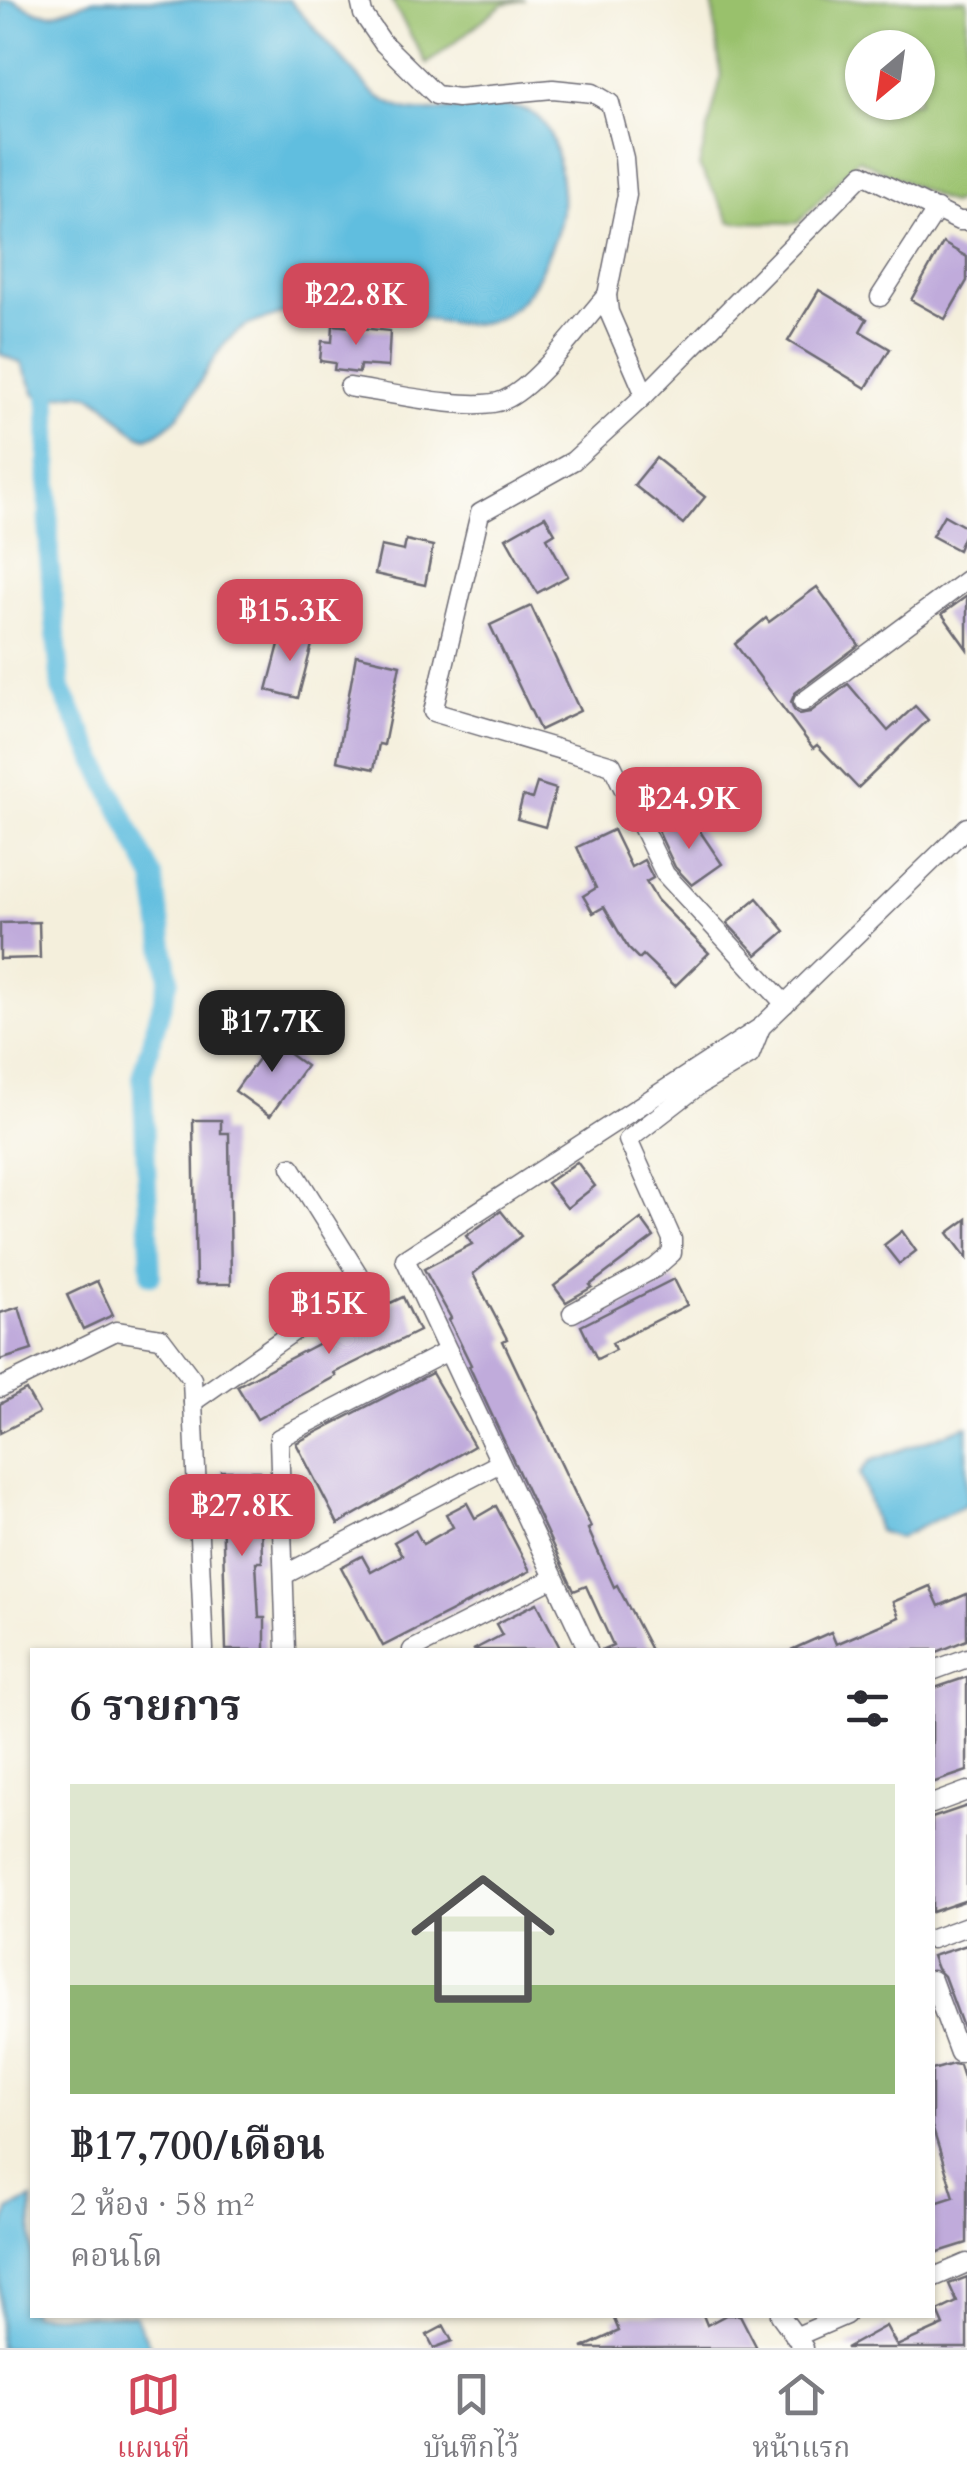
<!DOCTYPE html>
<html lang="th">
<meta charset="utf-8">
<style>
:root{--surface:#fff;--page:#f2f2f3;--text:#2b2b33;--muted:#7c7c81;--line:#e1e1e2;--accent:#d1495b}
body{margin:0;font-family:Cardo,"Noto Serif Thai",serif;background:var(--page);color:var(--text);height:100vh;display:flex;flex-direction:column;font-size:38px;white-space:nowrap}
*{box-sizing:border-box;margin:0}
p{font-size:32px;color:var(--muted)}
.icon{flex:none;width:55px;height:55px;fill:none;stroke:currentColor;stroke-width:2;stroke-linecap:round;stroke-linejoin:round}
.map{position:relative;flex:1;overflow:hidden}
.side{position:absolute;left:30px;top:1648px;width:905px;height:670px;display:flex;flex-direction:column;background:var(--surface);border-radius:0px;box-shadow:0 2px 8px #0004}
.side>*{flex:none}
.needle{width:65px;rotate:209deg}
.tools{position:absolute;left:845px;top:30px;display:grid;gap:20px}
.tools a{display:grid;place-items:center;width:90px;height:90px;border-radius:50%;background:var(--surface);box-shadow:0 2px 8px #0004;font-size:50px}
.price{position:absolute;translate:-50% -85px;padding:0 22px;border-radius:20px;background:var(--accent);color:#fff;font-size:32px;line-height:65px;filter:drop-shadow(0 2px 5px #0008)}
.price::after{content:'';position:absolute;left:50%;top:60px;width:30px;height:22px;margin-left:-15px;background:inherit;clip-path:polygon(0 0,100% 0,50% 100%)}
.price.active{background:#222;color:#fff}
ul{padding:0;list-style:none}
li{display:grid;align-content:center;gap:20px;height:530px;padding:0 40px}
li+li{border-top:2px solid var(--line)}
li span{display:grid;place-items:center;height:310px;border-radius:0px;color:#555}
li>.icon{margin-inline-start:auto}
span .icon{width:180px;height:180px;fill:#fffc;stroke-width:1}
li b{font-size:42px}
h2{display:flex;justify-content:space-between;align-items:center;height:120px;padding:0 40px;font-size:42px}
.menu{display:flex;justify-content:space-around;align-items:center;height:140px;border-top:2px solid var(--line);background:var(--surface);font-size:28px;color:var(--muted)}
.menu a{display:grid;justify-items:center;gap:5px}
.menu .active{color:var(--accent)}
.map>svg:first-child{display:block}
</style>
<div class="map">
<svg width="967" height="2348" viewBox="0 0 967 2348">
<rect width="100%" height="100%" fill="#fdfcf7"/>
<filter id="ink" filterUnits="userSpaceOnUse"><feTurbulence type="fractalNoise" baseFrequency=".01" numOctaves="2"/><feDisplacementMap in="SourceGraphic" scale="20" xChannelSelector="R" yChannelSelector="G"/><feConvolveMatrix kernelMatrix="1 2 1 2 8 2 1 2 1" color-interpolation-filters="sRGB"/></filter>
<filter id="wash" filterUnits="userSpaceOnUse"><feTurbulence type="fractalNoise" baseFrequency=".0048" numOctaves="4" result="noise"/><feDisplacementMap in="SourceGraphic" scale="40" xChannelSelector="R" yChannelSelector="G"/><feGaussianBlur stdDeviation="2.25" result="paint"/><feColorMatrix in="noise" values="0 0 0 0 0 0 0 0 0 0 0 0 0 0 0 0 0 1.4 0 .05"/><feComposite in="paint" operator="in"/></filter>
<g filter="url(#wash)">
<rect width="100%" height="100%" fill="#f4efdc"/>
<g fill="#99c16c" stroke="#5e7254" stroke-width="2.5" fill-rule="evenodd">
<path d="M391,0H525L503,4L427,64Z"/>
<path d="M712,0H967V197L951,204L858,159L798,223L731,222L699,166L721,77ZM862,48H918V102H862Z"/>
</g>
<g fill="#61bedf" stroke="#42708d" stroke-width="2.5">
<path d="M0,0H13L38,12L53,14L94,0H289L374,94C387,102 401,110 416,111C449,114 507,96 535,115C556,130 560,168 562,192C564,225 554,240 541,270C497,367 415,304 340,303C314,303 284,314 259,321C202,337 202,419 147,438C125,433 112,404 90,395C71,389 52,403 35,394L22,364L0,354Z"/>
<path d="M967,1426V1504L899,1538L878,1531L860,1473L870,1461Z"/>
<path d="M32,2199V2315H135L151,2348H0V2239L9,2210Z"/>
</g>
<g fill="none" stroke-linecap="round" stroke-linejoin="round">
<path stroke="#61bedf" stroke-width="20" d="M48,398L49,557L61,689L154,879L169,979L142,1074L151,1275"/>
</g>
<g id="blocks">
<g fill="#c0abdb">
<path d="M943,243L967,257V281L945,319L911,300Z"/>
<path d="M819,290L867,319L860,331L890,349L866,388L788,341Z"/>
<path d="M333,325L390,331L388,367L360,365L359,373L334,370L335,363L320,361L322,341L332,342Z"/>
<path d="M656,458L705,497L683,524L634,485Z"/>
<path d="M944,515L967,528L958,550L932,536Z"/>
<path d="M545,516L555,533L547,538L568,576L537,593L506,538Z"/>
<path d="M406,540L433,546L425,585L375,574L381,546L404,551Z"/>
<path d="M817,587L859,645L795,693L791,702L794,710L799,714L810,712L848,684L888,731L915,706L928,720L858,788L817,745L813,748L735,644L766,618L769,622Z"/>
<path d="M967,596V649L942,614Z"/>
<path d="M531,606L580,711L540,730L490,625Z"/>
<path d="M283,629L314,637L298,698L267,690Z"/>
<path d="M356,655L400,665L384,745L379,744L374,769L337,761Z"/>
<path d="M537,783L556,789L545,827L517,819L523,796L532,799Z"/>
<path d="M675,819L685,834L697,827L722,864L692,885L675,867L658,831Z"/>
<path d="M613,830L631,867L644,860L653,878L646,882L657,900L709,953L675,986L643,955L639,959L628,948L604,907L593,913L583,896L596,888L577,847Z"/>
<path d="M757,898L785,931L757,955L727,923Z"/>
<path d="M39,922L40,958L0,959V923Z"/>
<path d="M278,1031L295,1044L288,1053L306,1066L270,1116L235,1091Z"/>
<path d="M193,1120H221V1133H229L231,1284H196Z"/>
<path d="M577,1162L595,1186L567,1208L547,1183Z"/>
<path d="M501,1211L521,1236L473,1274L507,1339L503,1341L591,1527L588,1529L614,1587L617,1585L651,1650H601L613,1645L586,1586L574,1591L469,1366L471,1365L449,1320L451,1318L424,1269L472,1244L466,1236Z"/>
<path d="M641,1219L654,1237L590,1285L592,1287L566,1302L554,1286Z"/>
<path d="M967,1219V1258L948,1233Z"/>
<path d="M902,1231L916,1251L899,1264L884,1245Z"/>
<path d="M674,1279L687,1305L612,1343L615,1350L597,1359L581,1326Z"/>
<path d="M97,1281L113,1315L83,1329L67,1295Z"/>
<path d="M403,1297L419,1331L334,1373L336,1376L257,1419L237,1386L323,1341L321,1336Z"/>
<path d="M19,1307L32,1350L0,1360V1313Z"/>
<path d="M432,1373L474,1446L338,1524L296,1443Z"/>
<path d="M26,1390L39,1413L0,1433V1404Z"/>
<path d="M221,1471H260L262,1562H256L259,1618H265V1650H226Z"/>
<path d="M467,1503L475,1518L496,1506L530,1571L383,1646L341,1567L362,1556L371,1572L402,1555L394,1542L415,1530L423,1544L453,1527L446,1514Z"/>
<path d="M930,1586L939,1606L967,1594V1640L932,1654V1650H791L831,1632L836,1644L899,1617L893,1602Z"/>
<path d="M537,1603L561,1650H473L502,1635L496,1624Z"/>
<path d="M967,1677V1771L932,1783V1689Z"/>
<path d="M967,1806V1900L932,1912V1818Z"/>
<path d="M967,1945V2038L944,1976L937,1969L932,1956Z"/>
<path d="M953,2064L959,2065L967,2090V2243L932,2254V2204L954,2197L932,2126V2070Z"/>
<path d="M967,2277V2348H846L886,2326L897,2346L944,2325L938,2311L957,2302L949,2284Z"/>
<path d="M624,2315H703L707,2325L726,2315H740L757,2348H582L619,2331L614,2319Z"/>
<path d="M444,2326L452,2341L434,2348L427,2335Z"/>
</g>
</g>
</g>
<g filter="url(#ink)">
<use href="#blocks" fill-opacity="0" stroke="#6c6a73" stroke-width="2.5"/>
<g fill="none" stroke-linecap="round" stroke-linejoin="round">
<defs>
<g id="street">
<path d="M360,0L363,14L383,43L436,95L458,98L553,89L593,93L610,103L624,158L627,195L607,295L609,312L645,395"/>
<path d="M880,297L937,209"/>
<path d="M349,387C384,392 475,413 504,400C537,386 582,323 607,295"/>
<path d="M803,702L967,580"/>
<path d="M785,1004L665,874L612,765L433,712L480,513L573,461L645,395L863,174L959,221H967"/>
<path d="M572,1313L655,1268L672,1253V1239L628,1140L698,1086L750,1055L761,1027"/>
<path d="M0,1388L116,1331L161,1338L192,1379L204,1650"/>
<path d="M193,1402L357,1287L358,1274L291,1167"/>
<path d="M284,1575L500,1463"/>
<path d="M286,1650L279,1438L448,1351"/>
<path d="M412,1650L554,1578"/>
<path d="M588,1650L405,1259L761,1027L967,827"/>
<path d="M932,1671L967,1658"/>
<path d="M932,1804L967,1791"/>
<path d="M932,1939L967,1926"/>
<path d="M932,1980L959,2053L967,2050"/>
<path d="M932,2278L967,2263"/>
<path d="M780,2315L804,2348"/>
<path d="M795,2337L846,2315"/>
</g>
</defs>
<use href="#street" stroke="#6c6a73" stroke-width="21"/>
<use href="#street" stroke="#fff" stroke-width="18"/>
</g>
</g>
</svg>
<div class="tools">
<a><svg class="needle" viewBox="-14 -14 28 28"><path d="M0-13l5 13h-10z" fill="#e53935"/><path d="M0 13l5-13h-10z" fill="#7c7c81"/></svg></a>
</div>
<b class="price" style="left:356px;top:348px">฿22.8K</b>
<b class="price" style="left:290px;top:664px">฿15.3K</b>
<b class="price" style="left:689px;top:852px">฿24.9K</b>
<b class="price active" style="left:272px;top:1075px">฿17.7K</b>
<b class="price" style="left:329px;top:1357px">฿15K</b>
<b class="price" style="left:242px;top:1559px">฿27.8K</b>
<section class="side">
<h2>6 รายการ<svg class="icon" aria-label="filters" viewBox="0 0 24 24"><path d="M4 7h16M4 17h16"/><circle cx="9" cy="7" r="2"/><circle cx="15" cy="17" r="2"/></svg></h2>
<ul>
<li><span style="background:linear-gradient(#dfe7d0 65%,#8fb573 0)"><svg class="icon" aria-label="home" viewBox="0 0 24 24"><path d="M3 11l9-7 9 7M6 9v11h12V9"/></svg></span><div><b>฿17,700/เดือน</b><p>2 ห้อง · 58 m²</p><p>คอนโด</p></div></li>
</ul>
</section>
</div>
<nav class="menu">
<a class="active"><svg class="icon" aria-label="map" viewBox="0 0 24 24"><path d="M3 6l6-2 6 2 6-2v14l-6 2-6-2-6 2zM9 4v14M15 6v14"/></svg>แผนที่</a>
<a><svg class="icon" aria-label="saved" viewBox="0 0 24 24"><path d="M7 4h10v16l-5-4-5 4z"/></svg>บันทึกไว้</a>
<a><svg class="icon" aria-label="home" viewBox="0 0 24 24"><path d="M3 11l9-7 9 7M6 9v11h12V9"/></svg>หน้าแรก</a>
</nav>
